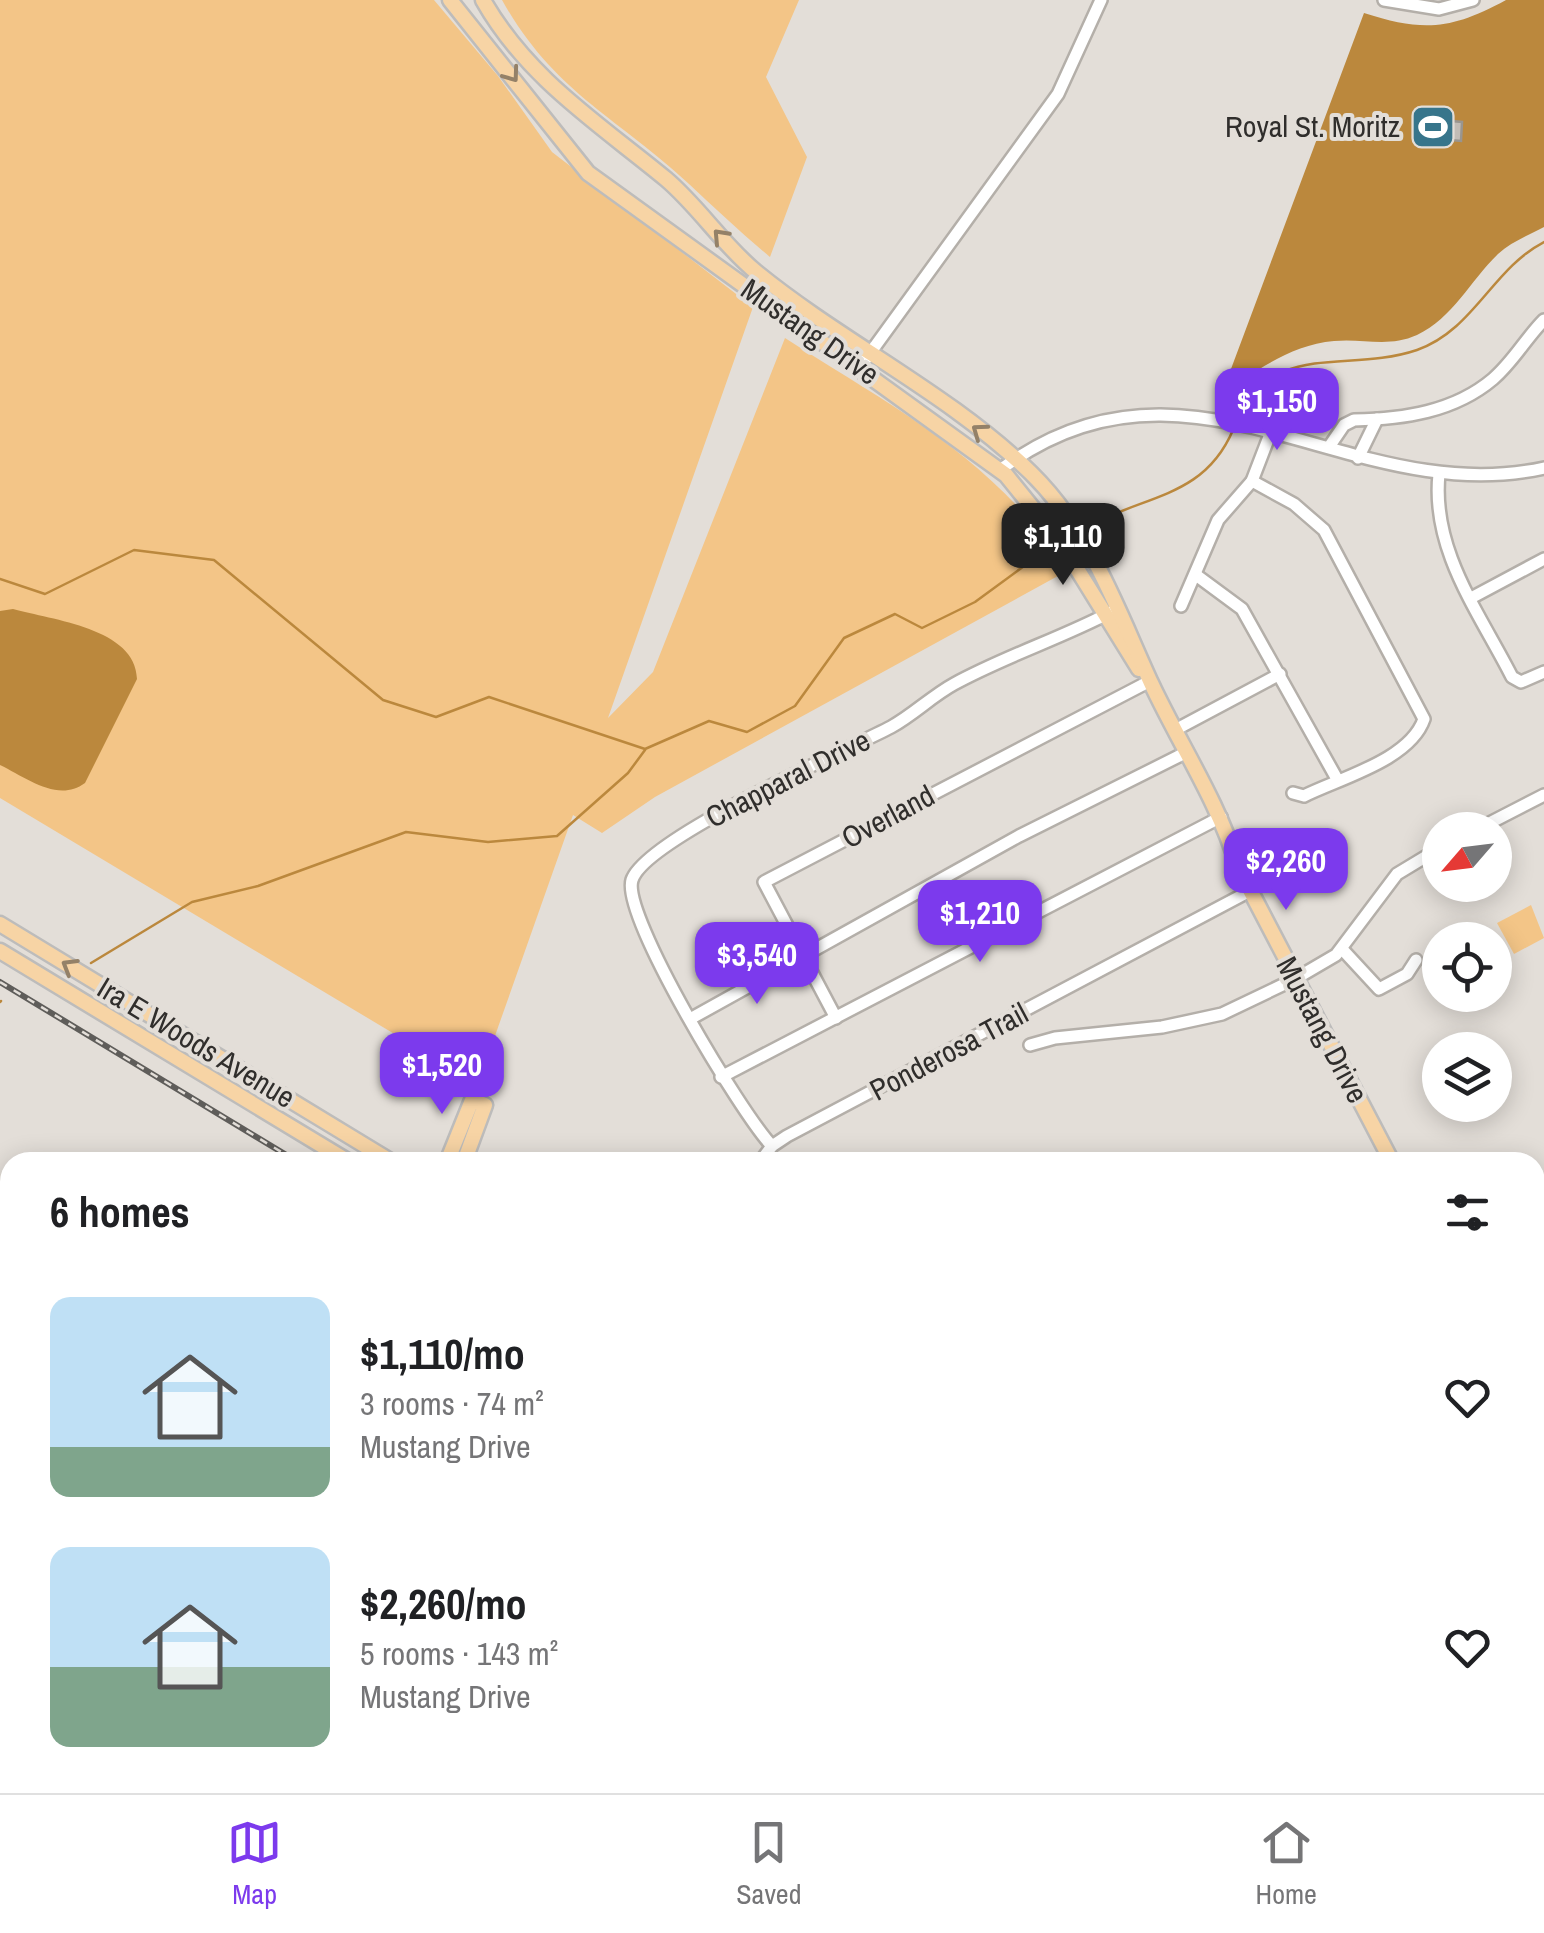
<!DOCTYPE html>
<meta charset="utf-8">
<style>
:root{--surface:#fff;--page:#f6f6f6;--text:#202124;--muted:#757577;--line:#e0e0e0;--accent:#7c3aed}
body{margin:0;font-family:"Archivo Narrow",sans-serif;background:var(--page);color:var(--text);height:100vh;display:flex;flex-direction:column;font-size:38px;white-space:nowrap}
*{box-sizing:border-box;margin:0}
p{font-size:32px;color:var(--muted)}
.icon{flex:none;width:55px;height:55px;fill:none;stroke:currentColor;stroke-width:2;stroke-linecap:round;stroke-linejoin:round}
.map{position:relative;flex:1;overflow:hidden}
.drawer{position:absolute;left:0px;top:1152px;width:1545px;height:642px;display:flex;flex-direction:column;background:var(--surface);border-radius:30px 30px 0 0;box-shadow:0 5px 25px #0003}
.drawer>*{flex:none}
.needle{width:65px;rotate:242deg}
.controls{position:absolute;left:1422px;top:812px;display:grid;gap:20px}
.controls a{display:grid;place-items:center;width:90px;height:90px;border-radius:50%;background:var(--surface);box-shadow:0 5px 25px #0003;font-size:50px}
.price{position:absolute;translate:-50% -85px;padding:0 22px;border-radius:20px;background:var(--accent);color:#fff;font-size:32px;line-height:65px;filter:drop-shadow(0 2px 5px #0008)}
.price::after{content:'';position:absolute;left:50%;top:60px;width:30px;height:22px;margin-left:-15px;background:inherit;clip-path:polygon(0 0,100% 0,50% 100%)}
.price.active{background:#222;color:#fff}
ul{padding:0;list-style:none}
li{display:flex;align-items:center;gap:30px;height:250px;padding:0 50px}
li span{display:grid;place-items:center;flex:none;width:280px;height:200px;border-radius:20px;color:#555}
li>.icon{margin-inline-start:auto}
span .icon{width:120px;height:120px;fill:#fffc;stroke-width:1}
li b{font-size:42px}
h2{display:flex;justify-content:space-between;align-items:center;height:120px;padding:0 50px;font-size:42px}
.dock{display:flex;justify-content:space-around;align-items:center;height:140px;border-top:2px solid var(--line);background:var(--surface);font-size:28px;color:var(--muted)}
.dock a{display:grid;justify-items:center;gap:5px}
.dock .active{color:var(--accent)}
.map>svg:first-child{display:block}
</style>
<div class="map">
<svg width="1544" height="1793" viewBox="0 0 1544 1793">
<rect width="100%" height="100%" fill="#e3ded8"/>
<g fill="#f3c587">
<path d="M0,0H434L498,76L552,152L753,307L608,718L653,672L785,338C891,406 998,460 1067,571L655,797L602,833L573,815L478,1084L0,798Z"/>
<path d="M502,0H799L766,77L807,157L770,257C742,234 716,209 689,184C617,117 554,93 502,0Z"/>
<path d="M1531,905L1544,938L1514,954L1497,923Z"/>
<path d="M1535,1394L1544,1400V1547L1535,1552Z"/>
</g>
<g fill="#bb883d">
<path d="M1506,0H1544V227C1529,235 1511,242 1498,254C1470,281 1453,318 1417,335C1388,348 1363,338 1334,341C1299,344 1272,361 1243,379L1240,376L1231,388L1225,385L1364,13C1423,32 1451,30 1506,0Z"/>
<path d="M13,609C52,620 136,628 137,679L85,783C58,803 27,778 0,765V611Z"/>
</g>
<g fill="none" stroke-linecap="round" stroke-linejoin="round">
<g stroke="#bb883d" stroke-width="2.5">
<path d="M1236,423C1273,338 1346,374 1417,350C1474,330 1492,269 1544,242"/>
<path d="M1084,529C1142,494 1203,500 1233,430"/>
<path d="M0,579L45,594L134,550L214,560L383,700L436,717L489,697L645,749L709,721L747,732L795,706L844,638L895,614L922,628L975,602L1054,544"/>
<path d="M91,963L192,902L258,886L406,832L488,842L557,836L628,773L645,750"/>
<path d="M0,1002L1,1001"/>
</g>
</g>
<path fill="#c1bcb6" stroke="#99958f" stroke-width="2.5" d="M1430,119L1462,122L1461,141L1429,138Z"/>
<g fill="none" stroke-linecap="round" stroke-linejoin="round">
<defs>
<g id="minor">
<path d="M1384,0L1439,9L1473,0"/>
<path d="M860,367L1058,94L1101,0"/>
<path d="M1329,447L1344,425L1354,420C1403,419 1454,412 1493,379C1513,362 1526,338 1544,320"/>
<path d="M1358,458L1377,419"/>
<path d="M1000,470C1190,328 1349,511 1544,468"/>
<path d="M1439,474C1431,550 1479,612 1512,677L1521,682L1544,672"/>
<path d="M1252,481L1294,504L1324,530L1424,719C1410,760 1340,778 1304,796L1293,793"/>
<path d="M1196,575L1242,609L1337,779"/>
<path d="M1471,598L1544,559"/>
<path d="M1181,606L1218,520L1252,481L1272,429"/>
<path d="M1175,730L1280,674"/>
<path d="M1476,830L1544,795"/>
<path d="M1342,949L1379,989L1407,974L1416,960"/>
<path d="M836,1018L764,882L1150,681"/>
<path d="M690,1019L1019,836L1187,752"/>
<path d="M1030,1045L1055,1038L1162,1027L1222,1014L1295,979L1336,955L1397,874L1440,848"/>
<path d="M721,1077L1221,817"/>
<path d="M772,1146C742,1115 621,915 632,880C645,839 845,751 891,727C913,715 932,696 954,684C1005,656 1062,638 1113,611"/>
<path d="M760,1162L772,1146L787,1136L1250,891"/>
<path d="M0,1589L10,1608"/>
<path d="M0,1665L10,1660"/>
<path d="M241,1793L257,1785"/>
</g>
<g id="major">
<path d="M450,0L588,173L1006,475L1061,543L1139,669"/>
<path d="M483,0C527,78 598,123 666,179C699,207 722,244 756,272C843,343 950,394 1031,473C1091,532 1117,609 1151,683C1180,745 1218,801 1238,867L1392,1162"/>
<path d="M0,924L392,1162"/>
<path d="M0,951L349,1162"/>
<path d="M447,1162L472,1100L485,1105L464,1162"/>
<path d="M1535,1368L1544,1376"/>
<path d="M1535,1762L1544,1766"/>
<path d="M612,1785L621,1793"/>
<path d="M636,1785L646,1793"/>
<path d="M1526,1785L1542,1793"/>
</g>
</defs>
<use href="#minor" stroke="#b4afa9" stroke-width="16"/>
<use href="#major" stroke="#bdbcbb" stroke-width="19"/>
<use href="#minor" stroke="#fff" stroke-width="11"/>
<use href="#major" stroke="#f7d4a5" stroke-width="14"/>
<defs>
<g id="rail">
<path d="M0,982L298,1162"/>
<path d="M1465,1785L1480,1793"/>
</g>
</defs>
<use href="#rail" stroke="#5f5d5a" stroke-width="6"/>
<use href="#rail" stroke="#e3ded8" stroke-width="2.5" stroke-dasharray="8" stroke-linecap="butt"/>
</g>
<defs><path id="oneway-chevron" d="M-2-3.5L2.5 0L-2 3.5" fill="none" stroke-width="1.6" stroke-linecap="round" stroke-linejoin="round" transform="scale(2.5)"/></defs>
<g stroke="#948168">
<use href="#oneway-chevron" transform="translate(512 75) rotate(54)"/>
<use href="#oneway-chevron" transform="translate(720 236) rotate(-133)"/>
<use href="#oneway-chevron" transform="translate(979 431) rotate(-144)"/>
<use href="#oneway-chevron" transform="translate(69 966) rotate(-149)"/>
</g>
<defs>
<symbol id="stadium-square" viewBox="-11 -11 22 22"><rect x="-9" y="-9" width="18" height="18" rx="4" fill="#37758b" stroke="#e3ded8"/><path d="M0-5a6.5 5 0 1 0 0 10a6.5 5 0 1 0 0-10ZM-3.5-1.8h7v3.6h-7Z" fill="#fff"/></symbol>
</defs>
<g fill-rule="evenodd">
<use href="#stadium-square" x="1408" y="102" width="50" height="50"/>
</g>
<g text-anchor="middle" stroke-width="8" stroke-linejoin="round" paint-order="stroke">
<g font-size="30" fill="#302e2c" stroke="#e3ded8" text-anchor="end">
<text x="1400" y="137">Royal St. Moritz</text>
</g>
<g font-size="30" fill="#302e2c" stroke="#e3ded8">
<text transform="translate(810 332) rotate(35)" y="10">Mustang Drive</text>
<text transform="translate(788 779) rotate(-27)" y="10">Chapparal Drive</text>
<text transform="translate(888 817) rotate(-28)" y="10">Overland</text>
<text transform="translate(1322 1030) rotate(62)" y="10">Mustang Drive</text>
<text transform="translate(196 1043) rotate(31)" y="10">Ira E Woods Avenue</text>
<text transform="translate(949 1052) rotate(-28)" y="10">Ponderosa Trail</text>
</g>
</g>
</svg>
<div class="controls">
<a><svg class="needle" viewBox="-14 -14 28 28"><path d="M0-13l5 13h-10z" fill="#e53935"/><path d="M0 13l5-13h-10z" fill="#757577"/></svg></a>
<a><svg class="icon" aria-label="locate" viewBox="0 0 24 24"><circle cx="12" cy="12" r="6"/><path d="M12 2v4M12 18v4M2 12h4M18 12h4"/></svg></a>
<a><svg class="icon" aria-label="layers" viewBox="0 0 24 24"><path d="M12 4l9 5-9 5-9-5zM3 14l9 5 9-5"/></svg></a>
</div>
<b class="price" style="left:1277px;top:453px">$1,150</b>
<b class="price active" style="left:1063px;top:588px">$1,110</b>
<b class="price" style="left:1286px;top:913px">$2,260</b>
<b class="price" style="left:980px;top:965px">$1,210</b>
<b class="price" style="left:757px;top:1007px">$3,540</b>
<b class="price" style="left:442px;top:1117px">$1,520</b>
<section class="drawer">
<h2>6 homes<svg class="icon" aria-label="filters" viewBox="0 0 24 24"><path d="M4 7h16M4 17h16"/><circle cx="9" cy="7" r="2"/><circle cx="15" cy="17" r="2"/></svg></h2>
<ul>
<li><span style="background:linear-gradient(#bfe0f5 75%,#7fa58c 0)"><svg class="icon" aria-label="home" viewBox="0 0 24 24"><path d="M3 11l9-7 9 7M6 9v11h12V9"/></svg></span><div><b>$1,110/mo</b><p>3 rooms · 74 m²</p><p>Mustang Drive</p></div><svg class="icon" aria-label="heart" viewBox="0 0 24 24"><path d="M12 20l-8-8c-3-5 5-10 8-4 3-6 11-1 8 4z"/></svg></li>
<li><span style="background:linear-gradient(#bfe0f5 60%,#7fa58c 0)"><svg class="icon" aria-label="home" viewBox="0 0 24 24"><path d="M3 11l9-7 9 7M6 9v11h12V9"/></svg></span><div><b>$2,260/mo</b><p>5 rooms · 143 m²</p><p>Mustang Drive</p></div><svg class="icon" aria-label="heart" viewBox="0 0 24 24"><path d="M12 20l-8-8c-3-5 5-10 8-4 3-6 11-1 8 4z"/></svg></li>
</ul>
</section>
</div>
<nav class="dock">
<a class="active"><svg class="icon" aria-label="map" viewBox="0 0 24 24"><path d="M3 6l6-2 6 2 6-2v14l-6 2-6-2-6 2zM9 4v14M15 6v14"/></svg>Map</a>
<a><svg class="icon" aria-label="saved" viewBox="0 0 24 24"><path d="M7 4h10v16l-5-4-5 4z"/></svg>Saved</a>
<a><svg class="icon" aria-label="home" viewBox="0 0 24 24"><path d="M3 11l9-7 9 7M6 9v11h12V9"/></svg>Home</a>
</nav>
